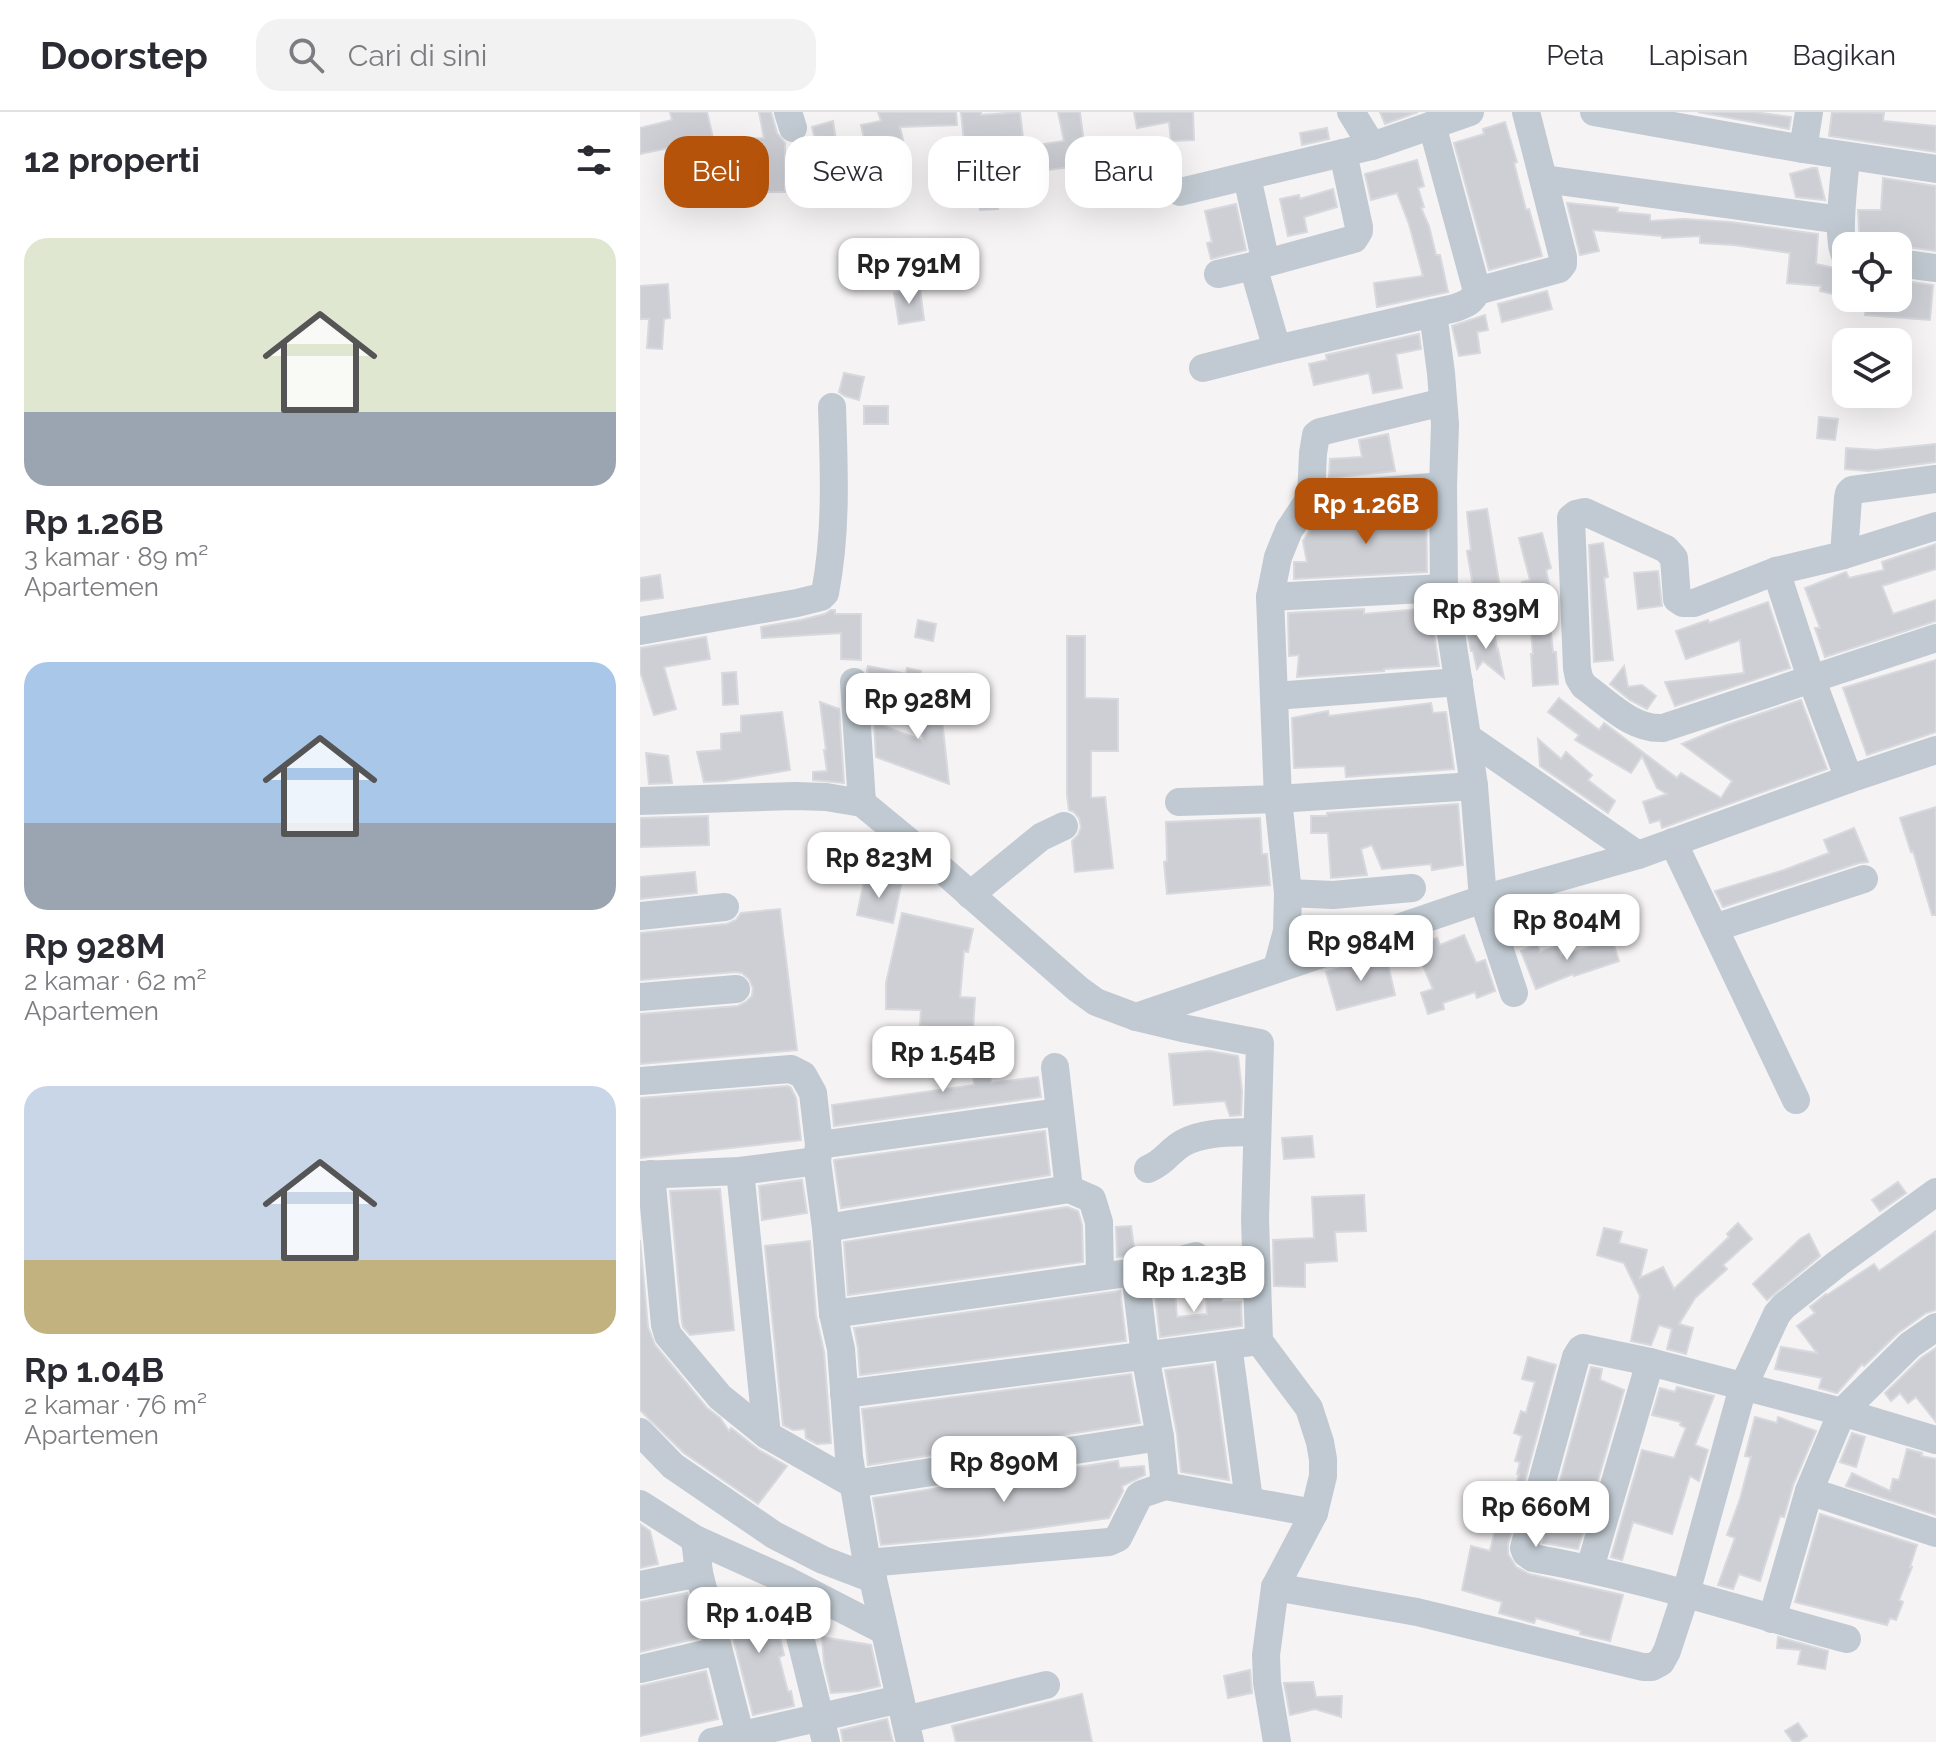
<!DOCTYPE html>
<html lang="id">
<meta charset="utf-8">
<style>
:root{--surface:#fff;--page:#f2f2f3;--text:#2b2b33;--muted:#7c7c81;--line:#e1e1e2;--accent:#b45309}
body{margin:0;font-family:Raleway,sans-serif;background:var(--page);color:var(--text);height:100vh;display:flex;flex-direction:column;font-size:30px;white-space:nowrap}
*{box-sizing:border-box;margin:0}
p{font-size:26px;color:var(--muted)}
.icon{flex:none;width:44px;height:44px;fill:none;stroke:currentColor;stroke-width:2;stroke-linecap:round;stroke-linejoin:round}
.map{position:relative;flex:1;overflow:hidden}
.drawer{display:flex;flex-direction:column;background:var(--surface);width:640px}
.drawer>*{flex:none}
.banner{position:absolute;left:24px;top:24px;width:760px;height:72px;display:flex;gap:16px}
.buttons{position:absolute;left:1192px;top:120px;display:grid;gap:16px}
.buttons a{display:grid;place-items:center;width:80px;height:80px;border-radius:16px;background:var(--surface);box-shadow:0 8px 32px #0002;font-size:40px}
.price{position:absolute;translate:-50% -68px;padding:0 18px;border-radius:16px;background:#fff;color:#222;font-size:26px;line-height:52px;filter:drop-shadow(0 2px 4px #0008)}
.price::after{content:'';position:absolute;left:50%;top:48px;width:24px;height:18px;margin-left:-12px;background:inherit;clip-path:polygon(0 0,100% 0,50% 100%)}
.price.current{background:var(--accent);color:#fff}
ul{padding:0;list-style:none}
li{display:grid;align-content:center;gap:16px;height:424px;padding:0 24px}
li span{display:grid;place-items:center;height:248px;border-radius:24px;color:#555}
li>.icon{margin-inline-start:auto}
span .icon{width:144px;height:144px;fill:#fffc;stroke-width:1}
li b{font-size:34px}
h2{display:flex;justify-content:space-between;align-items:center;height:96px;padding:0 24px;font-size:34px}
.tag{padding:0 28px;border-radius:24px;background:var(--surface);box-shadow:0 8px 32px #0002;font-size:28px;line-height:72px}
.tag.current{background:var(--accent);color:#fff}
header{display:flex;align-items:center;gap:48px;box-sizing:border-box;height:112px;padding:0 40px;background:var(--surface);border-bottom:2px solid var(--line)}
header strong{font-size:38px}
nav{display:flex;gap:44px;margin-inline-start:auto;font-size:28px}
.search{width:560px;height:72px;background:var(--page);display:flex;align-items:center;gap:20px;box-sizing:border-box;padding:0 28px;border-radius:24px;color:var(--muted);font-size:30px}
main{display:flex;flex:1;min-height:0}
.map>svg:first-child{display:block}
</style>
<header>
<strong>Doorstep</strong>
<div class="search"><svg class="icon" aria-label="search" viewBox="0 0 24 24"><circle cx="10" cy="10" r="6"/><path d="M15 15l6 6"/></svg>Cari di sini</div>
<nav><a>Peta</a><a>Lapisan</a><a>Bagikan</a></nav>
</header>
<main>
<section class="drawer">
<h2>12 properti<svg class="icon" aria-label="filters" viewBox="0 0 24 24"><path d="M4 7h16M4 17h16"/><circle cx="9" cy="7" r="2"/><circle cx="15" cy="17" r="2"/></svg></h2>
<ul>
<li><span style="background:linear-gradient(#dfe7d0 70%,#9aa5b1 0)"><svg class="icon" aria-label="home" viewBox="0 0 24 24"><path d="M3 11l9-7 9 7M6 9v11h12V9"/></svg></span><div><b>Rp 1.26B</b><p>3 kamar · 89 m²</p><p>Apartemen</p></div></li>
<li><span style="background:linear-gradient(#a9c7e8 65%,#9aa5b1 0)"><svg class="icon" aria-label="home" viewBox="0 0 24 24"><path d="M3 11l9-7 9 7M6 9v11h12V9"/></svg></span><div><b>Rp 928M</b><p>2 kamar · 62 m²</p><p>Apartemen</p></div></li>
<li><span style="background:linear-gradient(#c9d6e8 70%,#c2b280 0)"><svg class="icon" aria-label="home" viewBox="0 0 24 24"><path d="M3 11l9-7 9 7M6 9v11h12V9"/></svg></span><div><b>Rp 1.04B</b><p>2 kamar · 76 m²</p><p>Apartemen</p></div></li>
</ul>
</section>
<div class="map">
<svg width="1296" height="1630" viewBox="0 0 1296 1630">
<rect width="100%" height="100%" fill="#f5f3f3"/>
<g fill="#cdcfd5" stroke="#d7d9de" stroke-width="2">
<path d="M30,0H67L74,30L83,27L124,26L119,0H131L137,21L145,31V80H113V51L65,63L57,32L39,36L38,34L0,42V16L32,8Z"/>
<path d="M238,0H316L317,13L260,15L263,28L226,36L221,13L241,9Z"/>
<path d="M321,0H341V3L380,0L384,35L424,29L418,0H440L447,56L430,58V55L393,60L395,76L356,82L358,97L340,98L338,81L327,82L326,67H328Z"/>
<path d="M494,0H553L554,28L531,29L529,10L497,16Z"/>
<path d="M740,0H778L745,12Z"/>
<path d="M1058,0H1113L1151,5L1149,17Z"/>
<path d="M1192,0L1244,1L1243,9L1296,14V40L1189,24Z"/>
<path d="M193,9L202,67L177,71L173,39L178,38L172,15Z"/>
<path d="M865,10L877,50L874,51L886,98L889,97L902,144L849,158L814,31L844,22L843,17Z"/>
<path d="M687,16L689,27L662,33L660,21Z"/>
<path d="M777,48L784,74L778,76L784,95L781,96L789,114L796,143H800L808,180L737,195L734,171L783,164L769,112L757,81L731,88L725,62Z"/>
<path d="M1172,56H1177L1185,88L1156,85L1150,62Z"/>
<path d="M1243,66L1296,74V139L1260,134H1220L1218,98H1241Z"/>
<path d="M693,77L697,95L664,105L667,120L648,124L640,87L659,83L660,87Z"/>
<path d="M927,91L978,96L977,100L1010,103V109L1044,107L1090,110L1178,122L1176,152L1194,156L1196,159L1206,162V185L1180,179L1181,174L1147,171L1150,141L1094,133L1060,131V124L1022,126V124L953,118L959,139L940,143Z"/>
<path d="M596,92L606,138L571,147L567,131L572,130L565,99Z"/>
<path d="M1258,168L1293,173L1290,208L1225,203L1226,186H1258Z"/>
<path d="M28,172L30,206L24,207L22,237L7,236L9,207H0V174Z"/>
<path d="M280,177L284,208L259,212L254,181Z"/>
<path d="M907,179L912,197L862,210L858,192Z"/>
<path d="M845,203L848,218L837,220L840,241L819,244L812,214Z"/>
<path d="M779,222L781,237L756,242L762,276L733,281L729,261L674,273L669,252L687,248L686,243Z"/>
<path d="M204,261L224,265L219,288L205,284L199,280Z"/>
<rect x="224" y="294" width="24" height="18"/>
<path d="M1179,305L1198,307L1195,328L1177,326Z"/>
<path d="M748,322L755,359L689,366L690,347L722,345L719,328Z"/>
<path d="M1296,332V350L1229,359L1205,357L1206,336L1237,338Z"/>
<path d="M786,392L787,460L654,467V450H667L663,429L678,406L689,404L690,406L725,401L726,406L767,402V394Z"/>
<path d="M847,397L860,476L854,477L856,494L841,496L839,479L834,480L827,439L831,438L827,400Z"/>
<path d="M902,421L911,456L906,458L913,491L908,492L913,540H916L918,572L893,574L891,542H893L890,507L882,470L890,468L879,426Z"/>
<path d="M963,431L968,465L964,466L973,548L954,550L949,433Z"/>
<path d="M1296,432V457L1242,474L1253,502L1296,488V509L1185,545L1175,516H1180L1165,476L1206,460L1209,466L1244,458L1242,450Z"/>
<path d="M1018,459L1022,494L998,497L994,461Z"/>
<path d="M20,463L23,486L0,489V466Z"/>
<path d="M1128,490L1150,556L1035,594L1025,570L1104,561L1100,528L1046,547L1036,519L1068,508L1069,511Z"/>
<path d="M790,496L799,554L744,557V559L657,565L659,543L649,544L648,501L724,497V502Z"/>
<path d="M191,498H195V502H221V548L201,547V521L122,526L121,515L161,508L185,502Z"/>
<path d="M278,508L296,512L293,529L275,525Z"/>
<path d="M854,519L857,538L858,537L864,566L843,549L837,557L833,539H831L828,523Z"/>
<path d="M427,524H445V586L478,587V639H451V686L465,685L473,756L435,760L432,729L438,723L441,715L439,706L434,700L429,698L427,683Z"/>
<path d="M66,525L70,547L24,555L36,597L14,603L0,559V536Z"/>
<path d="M1296,548V620L1227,643L1203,576Z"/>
<path d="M228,554L266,562L267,556L281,559L277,584L254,579L252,586L232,582L231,568L227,559Z"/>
<path d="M984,554L988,575L1002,573L1016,584L1007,597L990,588L970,572Z"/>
<path d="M96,560L98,592L83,593L82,561Z"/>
<path d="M298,570L309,672L236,645L234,610L283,629L282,573Z"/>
<path d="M919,586L959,618L964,611L1037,666L1041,661L1081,686L1092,669L1042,632L1087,613L1161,588L1187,657L1022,716L1020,708L1010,711L1003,690L1027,682L1017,676L1002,644L991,661L935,628L939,623L908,600Z"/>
<path d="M180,590L199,597L204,671L173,668V660L187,659L184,638H186Z"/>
<path d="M791,591L793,601L806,600L814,657L706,665L705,654L654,656L652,606L688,599L689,604Z"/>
<path d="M142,600L150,658L84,669L64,670L57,640L81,638V622L101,620V604Z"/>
<path d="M898,627L921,647L926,640L952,663L948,668L975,689L968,701L900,654Z"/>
<path d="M6,641L28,644L32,671L9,672Z"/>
<path d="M818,692L823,753L792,758L791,752L742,757L732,733L721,737L727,763L691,766L688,721H671V704H687V701Z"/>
<path d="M1296,695V803H1292L1273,739L1271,740L1260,706Z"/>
<path d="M68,704L69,733L0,735V706Z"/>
<path d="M620,706L622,742H627L630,773L527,782L524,750L527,749L526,710Z"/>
<path d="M1214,716L1228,750L1219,751L1083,795L1075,779L1144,758L1189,741L1184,728Z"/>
<path d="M55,760L57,781L0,787V765Z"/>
<path d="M225,765L261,773L253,811L217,803Z"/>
<path d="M140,797L157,938L0,952V902L98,894L106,890L112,884L113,876L109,867L102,861L95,860L0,868V821L87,812L96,808L101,801Z"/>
<path d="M262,801L333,817L328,840L324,839L320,885L335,886L333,918L280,914L281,898L246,897V871Z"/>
<path d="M824,823L836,851L845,848L855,879L837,886L835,880L803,891L804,897L788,902L781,881L793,877L775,835L797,826L800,833Z"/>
<path d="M972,827L979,849L934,864L933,862L896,877L881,839L897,832L900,840L917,834L921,844Z"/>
<path d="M746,844L755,883L697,898L686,860Z"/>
<path d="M347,921L351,971L398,965L401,985L194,1014L192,993L334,973L329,922Z"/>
<path d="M570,939L598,944L602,980L601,1003L590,1004L585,989L534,993L529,942Z"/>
<path d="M148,974L151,976L156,986L161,1028L0,1046V986Z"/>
<path d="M405,1019L410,1063L201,1096L194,1048Z"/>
<path d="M672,1024L674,1045L644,1047L642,1026Z"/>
<path d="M162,1068L167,1101L122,1108L119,1074Z"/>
<path d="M1258,1070L1266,1081L1240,1099L1232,1088Z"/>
<path d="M80,1077L94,1218L50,1223L43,1215L42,1210L30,1079Z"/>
<path d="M724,1083L726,1119L695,1120L697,1149L665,1151V1175L634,1174L633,1128L674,1126L672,1085Z"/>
<path d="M427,1095L438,1099L442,1113L443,1150L208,1183L204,1130Z"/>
<path d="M1098,1111L1112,1127L1083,1153L1087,1157L1055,1186L1039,1212L1053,1216L1046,1242L1027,1237L1032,1217L1019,1213L1011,1233L991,1229L1000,1184L984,1151L957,1143L964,1116L982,1120L979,1131L1007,1138L1000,1166L1023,1155L1034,1177L1089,1125L1087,1122Z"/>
<path d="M491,1114L495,1143L477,1145L476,1115Z"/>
<path d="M1296,1119V1198L1286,1201L1258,1221L1224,1254L1222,1252L1197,1281L1179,1276L1182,1266L1135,1257L1141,1235L1177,1241L1157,1214L1175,1201L1170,1195L1186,1182L1187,1183L1234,1152L1239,1159Z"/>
<path d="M1169,1122L1180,1144L1127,1188L1113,1172L1160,1127Z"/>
<path d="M0,1128L8,1215L15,1233L67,1296L80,1306L89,1319L91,1316L119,1338L147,1354L118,1392L44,1341L0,1298Z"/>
<path d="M170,1129L176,1204L184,1240L191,1331L177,1332L166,1326L165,1317L153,1318L143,1313L125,1134Z"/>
<path d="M534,1168L537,1205L567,1202L566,1186L582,1185V1190H601L602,1214L520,1225L514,1173Z"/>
<path d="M480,1179L486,1229L220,1263L218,1236L214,1216Z"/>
<path d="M1296,1236V1310L1276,1285L1268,1291L1260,1281L1251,1289L1245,1281L1281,1246Z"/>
<path d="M888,1245L916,1253L868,1432V1442L876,1455L889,1462L983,1483L970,1529L940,1522L941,1519L896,1506L894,1511L859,1501L862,1490L822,1478L831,1434L850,1439L860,1398L869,1400L879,1362H877L880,1350L875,1349L882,1324L874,1321L881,1299L886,1301L895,1270L882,1267Z"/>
<path d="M573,1252L589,1368L541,1360L537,1322L525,1258Z"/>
<path d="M951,1255L962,1257L960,1268L984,1278L938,1437L903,1431Z"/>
<path d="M491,1262L500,1311L228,1353L222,1297Z"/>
<path d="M1037,1275L1074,1284L1055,1333L1068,1338L1059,1369L1050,1364L1032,1422L993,1410L982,1448L971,1445L1002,1338L1034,1346L1046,1316L1040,1313L1041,1310L1012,1303L1020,1276L1035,1280Z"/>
<path d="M1115,1305L1137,1311L1138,1305L1176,1319L1153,1373L1144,1405L1140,1404L1120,1469L1099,1462L1093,1477L1078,1473L1095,1426L1087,1423L1100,1387L1111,1345L1105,1344Z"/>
<path d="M1212,1321L1225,1325L1216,1355L1200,1350Z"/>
<path d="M1267,1337L1282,1341L1281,1344L1296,1347V1403L1206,1374L1212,1361L1250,1379L1253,1367L1259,1368Z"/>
<path d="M478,1349L479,1356L504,1354L505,1363L482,1374L483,1379L469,1406L339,1424L241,1433L233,1386Z"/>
<path d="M1180,1402L1277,1433L1270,1455H1272L1259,1488L1263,1490L1256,1508L1250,1506L1247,1513L1155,1490Z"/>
<path d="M0,1412L10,1419L18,1452L0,1456Z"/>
<path d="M47,1481L58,1526L0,1540V1490Z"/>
<path d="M94,1484L98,1497L131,1489L144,1543L139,1545L148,1580L151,1579L154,1594L113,1603L83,1487Z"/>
<path d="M182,1525L231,1533L240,1574L219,1579L191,1581L184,1551Z"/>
<path d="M1138,1525L1188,1539L1185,1557L1158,1552L1161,1538L1137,1536Z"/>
<path d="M610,1558L612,1581L588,1586L584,1564Z"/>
<path d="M66,1559L78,1607L0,1624V1574Z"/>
<path d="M673,1570L676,1585L702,1584L701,1605L675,1597L650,1603L644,1571Z"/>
<path d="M442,1582L452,1630H316L312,1614Z"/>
<path d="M247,1607L253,1630H203L201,1618Z"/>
<path d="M1158,1611L1167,1624L1158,1630H1153L1145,1619Z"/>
</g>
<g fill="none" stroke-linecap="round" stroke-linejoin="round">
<g stroke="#c1cad2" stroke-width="28">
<path d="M148,0L153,16"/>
<path d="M711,0L732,34L830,0"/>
<path d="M954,0L1163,37L1296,57"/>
<path d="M1163,37L1169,0"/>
<path d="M607,65L626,151"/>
<path d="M904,67L1201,108"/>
<path d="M540,80L732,34"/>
<path d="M1206,145C1195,130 1205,65 1206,44"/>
<path d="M1258,151L1296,156"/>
<path d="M613,154L637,237"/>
<path d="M578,162L626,151L714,127L719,119V115L703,41"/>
<path d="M837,179L919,157L923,152V145L886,0"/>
<path d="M793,201L801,261L805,312L803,374L804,476L827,625L998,743"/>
<path d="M563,256L637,237L815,196C826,192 832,190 837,179L792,13"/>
<path d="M1296,367L1212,378L1209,381L1208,386L1204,443L1136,459L1054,491H1043L1037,487L1034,446L1026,437L945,400L936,402L931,406L937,556L939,566L944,574C968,591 992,618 1023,616L1296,526"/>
<path d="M671,385L803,374"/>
<path d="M1204,443L1296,414"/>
<path d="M1136,459L1171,566L1209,667"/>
<path d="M630,485L804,476"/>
<path d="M0,519L157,491L181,485L185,481C197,419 194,357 192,295"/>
<path d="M214,570L222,691"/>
<path d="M635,584L819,570"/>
<path d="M827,625L834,674L843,787L874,881"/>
<path d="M0,689L155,684L186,685L222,691L290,747L438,877L456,890L496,905L843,787L998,743L1209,667L1296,638"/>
<path d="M539,690L638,687L834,674"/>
<path d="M1033,730L1156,988"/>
<path d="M648,781L693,783L772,776"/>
<path d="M330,783L401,725L424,714"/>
<path d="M0,804L85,795"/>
<path d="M1074,816L1224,767"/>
<path d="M637,856L647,819L648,781L638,687L630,485L638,445L649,418L671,385L673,341L676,323L680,320L803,290"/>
<path d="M0,885L96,877"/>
<path d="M496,905L542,916L620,931L615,1107L619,1229L669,1296L680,1330L683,1347V1364L674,1401L635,1475L626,1543L627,1570L637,1630"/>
<path d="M0,969L151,957L163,963L173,981L179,1033L177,1049L186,1116L193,1202L201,1237L209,1345L227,1451L233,1467L270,1630"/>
<path d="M179,1033L419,1000"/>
<path d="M508,1057C525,1050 528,1040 543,1031C565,1019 592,1021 617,1020"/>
<path d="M100,1059L127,1323"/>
<path d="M11,1062L25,1213L28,1223L80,1285L127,1323L213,1372L520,1325"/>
<path d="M0,1063L100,1059L177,1049"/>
<path d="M429,1077L452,1087L459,1110L460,1164"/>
<path d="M186,1116L429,1077L415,955"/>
<path d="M556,1144L495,1160L505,1243L520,1325L525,1374L674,1401"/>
<path d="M193,1202L495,1160"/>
<path d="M588,1233L609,1388"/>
<path d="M204,1282L619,1229"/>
<path d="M0,1320L33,1354L134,1423L183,1448L233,1467"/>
<path d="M1169,1379L1296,1421"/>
<path d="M0,1392L55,1427L146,1468L243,1518"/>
<path d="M55,1427L59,1461L102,1630"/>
<path d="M227,1451L469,1430L478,1426L499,1384L502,1382L525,1374"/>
<path d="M950,1456L1010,1250"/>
<path d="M146,1468L186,1630"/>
<path d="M0,1473L59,1461"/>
<path d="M635,1475L777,1500L1003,1555H1012L1021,1550L1027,1539L1046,1481L1103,1275L1137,1202L1144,1194L1198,1151L1296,1080"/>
<path d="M1132,1507L1169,1379L1202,1300L1270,1233L1296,1215"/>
<path d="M1207,1527C1102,1499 1000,1465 893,1446L886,1441L884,1436L936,1245L941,1237L943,1236L1010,1250L1202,1300L1296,1328"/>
<path d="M0,1557L78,1539"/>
<path d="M265,1608L406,1573"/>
<path d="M72,1630L260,1587"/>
</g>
</g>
</svg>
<div class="buttons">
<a><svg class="icon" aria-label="locate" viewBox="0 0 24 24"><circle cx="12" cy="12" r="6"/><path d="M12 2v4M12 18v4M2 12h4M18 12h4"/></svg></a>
<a><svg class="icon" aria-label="layers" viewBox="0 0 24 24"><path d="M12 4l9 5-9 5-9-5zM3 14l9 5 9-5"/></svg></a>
</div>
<b class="price" style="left:269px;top:194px">Rp 791M</b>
<b class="price current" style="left:726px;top:434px">Rp 1.26B</b>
<b class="price" style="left:846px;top:539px">Rp 839M</b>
<b class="price" style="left:278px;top:629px">Rp 928M</b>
<b class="price" style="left:239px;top:788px">Rp 823M</b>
<b class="price" style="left:927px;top:850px">Rp 804M</b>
<b class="price" style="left:721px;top:871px">Rp 984M</b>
<b class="price" style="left:303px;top:982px">Rp 1.54B</b>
<b class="price" style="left:554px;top:1202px">Rp 1.23B</b>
<b class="price" style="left:364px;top:1392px">Rp 890M</b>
<b class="price" style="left:896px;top:1437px">Rp 660M</b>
<b class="price" style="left:119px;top:1543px">Rp 1.04B</b>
<div class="banner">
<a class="tag current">Beli</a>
<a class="tag">Sewa</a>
<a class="tag">Filter</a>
<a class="tag">Baru</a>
</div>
</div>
</main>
